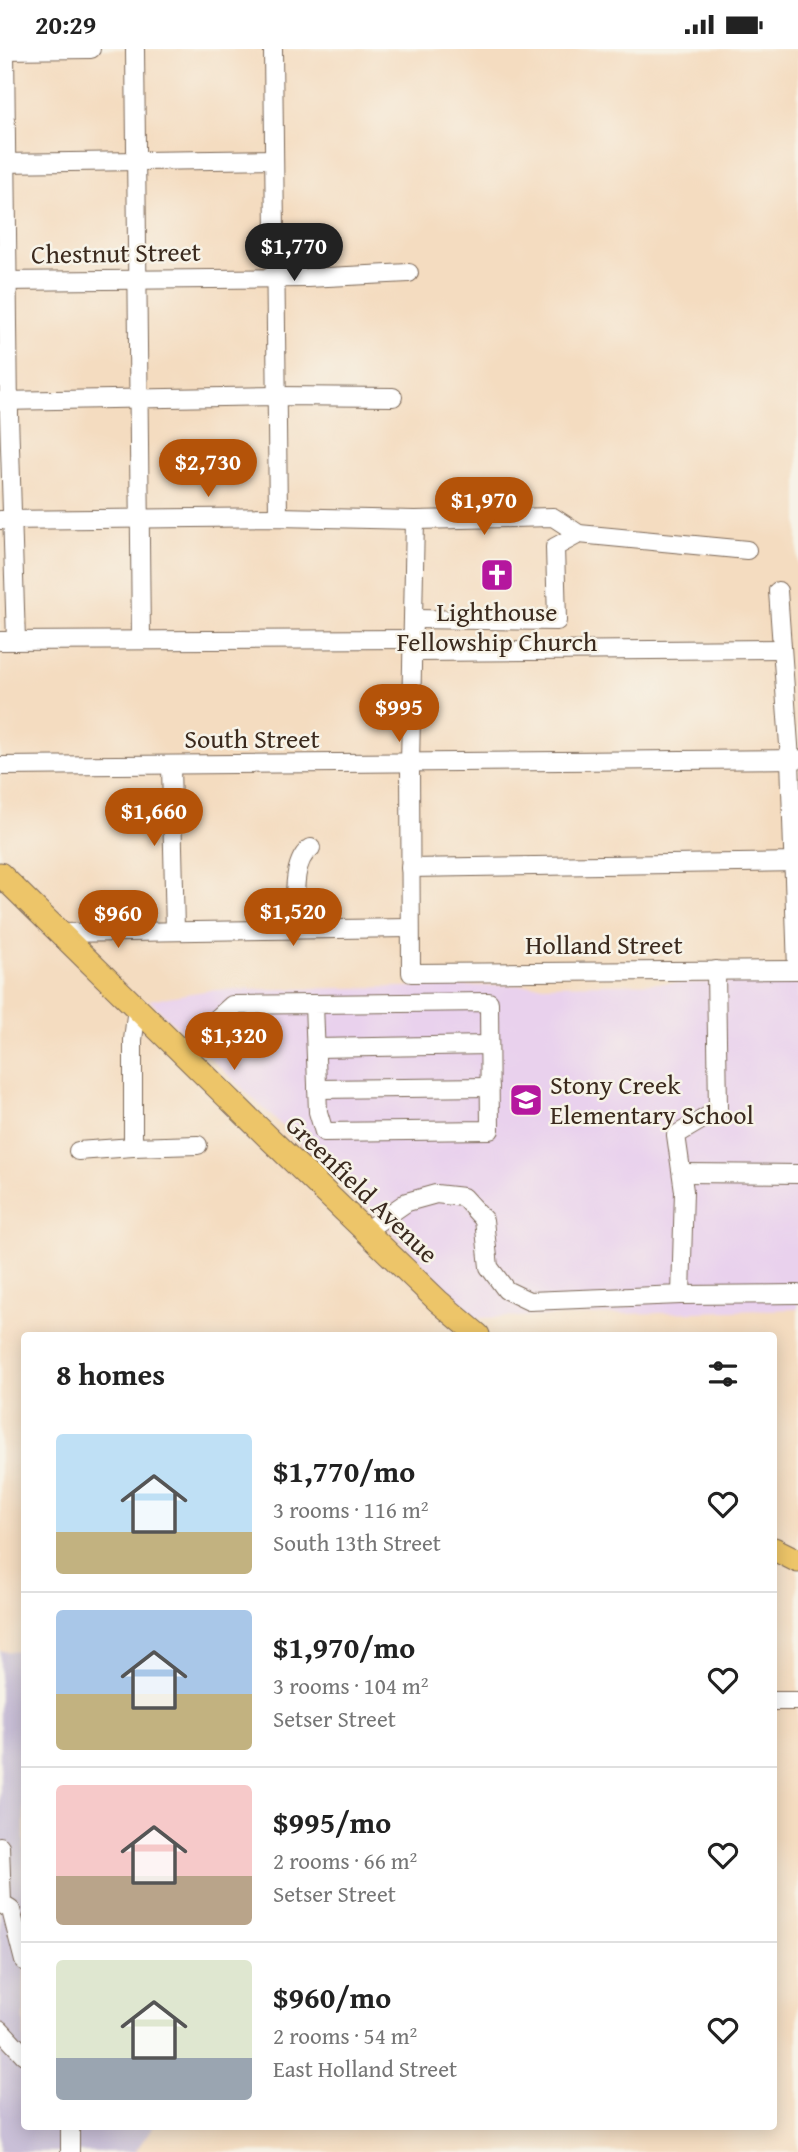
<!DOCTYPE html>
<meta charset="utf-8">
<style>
:root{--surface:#fff;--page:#f6f6f6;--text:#222;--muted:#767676;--line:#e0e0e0;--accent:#b45309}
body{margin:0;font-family:"Gentium Book Plus",serif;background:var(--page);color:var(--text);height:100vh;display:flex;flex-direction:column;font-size:26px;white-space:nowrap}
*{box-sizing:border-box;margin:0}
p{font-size:23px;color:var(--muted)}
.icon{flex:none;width:38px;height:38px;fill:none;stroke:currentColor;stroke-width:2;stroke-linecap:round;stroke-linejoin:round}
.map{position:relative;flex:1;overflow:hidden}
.drawer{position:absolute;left:21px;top:1283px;width:756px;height:798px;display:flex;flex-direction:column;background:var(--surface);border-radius:7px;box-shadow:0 4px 18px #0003}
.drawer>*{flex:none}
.price{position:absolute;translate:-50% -60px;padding:0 16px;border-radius:24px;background:var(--accent);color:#fff;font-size:23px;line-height:46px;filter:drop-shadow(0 2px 4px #0008)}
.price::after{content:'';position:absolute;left:50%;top:42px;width:21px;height:16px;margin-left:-10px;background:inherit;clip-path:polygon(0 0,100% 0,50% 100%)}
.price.current{background:#222;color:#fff}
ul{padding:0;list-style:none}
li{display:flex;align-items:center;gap:21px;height:175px;padding:0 35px}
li+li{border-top:2px solid var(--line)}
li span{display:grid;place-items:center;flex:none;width:196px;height:140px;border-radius:7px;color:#555}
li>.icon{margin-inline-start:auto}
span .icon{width:84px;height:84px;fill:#fffc;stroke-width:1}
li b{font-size:30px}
h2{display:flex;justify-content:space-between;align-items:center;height:84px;padding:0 35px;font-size:30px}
.status{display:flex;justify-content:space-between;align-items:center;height:49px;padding:0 35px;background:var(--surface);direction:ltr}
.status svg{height:19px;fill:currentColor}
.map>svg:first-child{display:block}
</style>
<div class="status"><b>20:29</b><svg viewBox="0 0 49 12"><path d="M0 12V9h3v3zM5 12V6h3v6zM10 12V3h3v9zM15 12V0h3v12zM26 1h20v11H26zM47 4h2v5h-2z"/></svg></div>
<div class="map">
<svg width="798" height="2103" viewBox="0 0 798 2103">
<rect width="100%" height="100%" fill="#f7f3e8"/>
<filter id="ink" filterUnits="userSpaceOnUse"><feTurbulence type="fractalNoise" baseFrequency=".0143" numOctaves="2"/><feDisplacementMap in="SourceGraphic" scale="14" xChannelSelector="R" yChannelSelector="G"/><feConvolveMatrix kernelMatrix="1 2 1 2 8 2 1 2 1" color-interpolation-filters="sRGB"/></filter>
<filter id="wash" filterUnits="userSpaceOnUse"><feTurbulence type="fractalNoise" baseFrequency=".00686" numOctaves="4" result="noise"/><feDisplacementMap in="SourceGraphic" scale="28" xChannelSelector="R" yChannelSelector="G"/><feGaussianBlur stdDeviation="1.57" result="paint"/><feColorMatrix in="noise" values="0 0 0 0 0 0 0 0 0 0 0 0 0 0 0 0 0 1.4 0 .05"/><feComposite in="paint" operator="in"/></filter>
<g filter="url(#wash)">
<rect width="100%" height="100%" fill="#f4dcc0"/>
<path fill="#e9d1ed" d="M798,932V1260L476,1269L457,1256L432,1224L360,1151L149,951L211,941Z"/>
<path fill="#c9bfd7" d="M0,1602L24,1603V2077H153L135,2103H0Z"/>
</g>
<g filter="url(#ink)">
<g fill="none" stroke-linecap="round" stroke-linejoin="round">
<defs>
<g id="minor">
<path d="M135,0L141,591"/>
<path d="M273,0L278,468"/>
<path d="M0,1L91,0"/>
<path d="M5,1L9,366L16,592"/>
<path d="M0,114L274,110"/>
<path d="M0,232L307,229L409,224"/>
<path d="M0,352L276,347L393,348"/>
<path d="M0,471L278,468L415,471L553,468L579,485L747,501"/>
<path d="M415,471L410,715L411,924L798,921"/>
<path d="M778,542L790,710L797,921"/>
<path d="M414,570L557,572L555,498L579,485"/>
<path d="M0,592L414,590"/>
<path d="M413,603L782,600"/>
<path d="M0,717L798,710"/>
<path d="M171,717L175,881"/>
<path d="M410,819L798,813"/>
<path d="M295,880C296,856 290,812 311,799"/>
<path d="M59,884L410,879"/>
<path d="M137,958L133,991V1098L198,1096"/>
<path d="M316,999L489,996"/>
<path d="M181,1002L232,956L489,953L490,1081L324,1083L318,1063L314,955"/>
<path d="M317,1040L490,1038"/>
<path d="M78,1102L133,1098"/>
<path d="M682,1124L798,1125"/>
<path d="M365,1182L407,1153L436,1145L463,1148L484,1171L489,1218L506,1241L529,1252L681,1246L684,1142L676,1086L718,1061L716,921"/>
<path d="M681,1246L798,1245"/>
<path d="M774,1652H798"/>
<path d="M0,1797L2,1854"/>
<path d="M0,1854L11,1861L24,1912"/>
<path d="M0,1980L24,2006"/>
<path d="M70,2077V2103"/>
</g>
<g id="major">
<path d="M0,825L268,1088L438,1252L478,1286"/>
<path d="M774,1500L798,1512"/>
</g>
</defs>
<use href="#minor" stroke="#7c6857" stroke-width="20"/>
<use href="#major" stroke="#7c6857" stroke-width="25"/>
<use href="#minor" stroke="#fff" stroke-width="18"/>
<use href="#major" stroke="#edc569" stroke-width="23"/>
</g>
</g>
<defs>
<symbol id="church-square" viewBox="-11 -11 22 22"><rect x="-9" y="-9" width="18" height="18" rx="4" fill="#b5179e" stroke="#f7f3e8"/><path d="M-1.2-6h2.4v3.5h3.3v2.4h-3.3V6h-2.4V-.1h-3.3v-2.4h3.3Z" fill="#fff"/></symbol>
<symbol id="school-square" viewBox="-11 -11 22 22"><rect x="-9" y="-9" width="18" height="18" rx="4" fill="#b5179e" stroke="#f7f3e8"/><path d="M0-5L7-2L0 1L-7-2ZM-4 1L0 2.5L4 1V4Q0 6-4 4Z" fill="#fff"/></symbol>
</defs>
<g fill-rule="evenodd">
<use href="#church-square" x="478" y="507" width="38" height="38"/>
<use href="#school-square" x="507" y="1032" width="38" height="38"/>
</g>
<g text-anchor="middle" stroke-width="5" stroke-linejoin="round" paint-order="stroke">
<g font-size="26" fill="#3b2a1e" stroke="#f7f3e8">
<text transform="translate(116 204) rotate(-1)" y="9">Chestnut Street</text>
<text x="252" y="699">South Street</text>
<text x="604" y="905">Holland Street</text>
<text transform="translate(362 1140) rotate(44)" y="9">Greenfield Avenue</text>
</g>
<g font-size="26" fill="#3b2a1e" stroke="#f7f3e8">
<text x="497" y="572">Lighthouse<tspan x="497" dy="30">Fellowship Church</tspan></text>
<text x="550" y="1045" text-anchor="start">Stony Creek<tspan x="550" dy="30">Elementary School</tspan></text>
</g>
</g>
</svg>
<b class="price current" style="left:294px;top:234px">$1,770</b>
<b class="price" style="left:208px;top:450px">$2,730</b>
<b class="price" style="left:484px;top:488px">$1,970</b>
<b class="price" style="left:399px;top:695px">$995</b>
<b class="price" style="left:154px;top:799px">$1,660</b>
<b class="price" style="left:293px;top:899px">$1,520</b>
<b class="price" style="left:118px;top:901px">$960</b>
<b class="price" style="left:234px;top:1023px">$1,320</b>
<section class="drawer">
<h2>8 homes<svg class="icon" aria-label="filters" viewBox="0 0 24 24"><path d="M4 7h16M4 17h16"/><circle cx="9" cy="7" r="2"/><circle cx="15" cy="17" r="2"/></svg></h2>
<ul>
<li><span style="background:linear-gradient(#bfe0f5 70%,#c2b280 0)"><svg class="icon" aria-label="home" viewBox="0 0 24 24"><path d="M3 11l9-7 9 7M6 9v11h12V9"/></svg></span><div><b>$1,770/mo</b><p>3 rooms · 116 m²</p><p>South 13th Street</p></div><svg class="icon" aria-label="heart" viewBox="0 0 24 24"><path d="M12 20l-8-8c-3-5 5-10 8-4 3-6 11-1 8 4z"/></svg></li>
<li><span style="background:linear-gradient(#a9c7e8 60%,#c2b280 0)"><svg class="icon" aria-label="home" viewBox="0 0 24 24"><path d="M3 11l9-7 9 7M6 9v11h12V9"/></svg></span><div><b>$1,970/mo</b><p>3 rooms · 104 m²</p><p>Setser Street</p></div><svg class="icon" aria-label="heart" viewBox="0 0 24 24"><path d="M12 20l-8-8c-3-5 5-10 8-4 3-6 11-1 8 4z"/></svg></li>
<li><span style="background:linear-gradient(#f6c9c9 65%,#b9a48a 0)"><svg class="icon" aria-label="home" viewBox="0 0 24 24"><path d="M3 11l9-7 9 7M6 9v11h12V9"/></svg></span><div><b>$995/mo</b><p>2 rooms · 66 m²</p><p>Setser Street</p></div><svg class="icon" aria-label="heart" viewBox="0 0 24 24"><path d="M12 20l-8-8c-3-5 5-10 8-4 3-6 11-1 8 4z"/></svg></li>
<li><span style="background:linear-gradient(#dfe7d0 70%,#9aa5b1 0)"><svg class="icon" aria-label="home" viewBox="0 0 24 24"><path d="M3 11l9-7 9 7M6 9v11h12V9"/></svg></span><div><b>$960/mo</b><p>2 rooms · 54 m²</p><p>East Holland Street</p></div><svg class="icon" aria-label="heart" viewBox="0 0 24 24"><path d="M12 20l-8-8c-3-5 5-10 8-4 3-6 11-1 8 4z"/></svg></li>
</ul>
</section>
</div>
